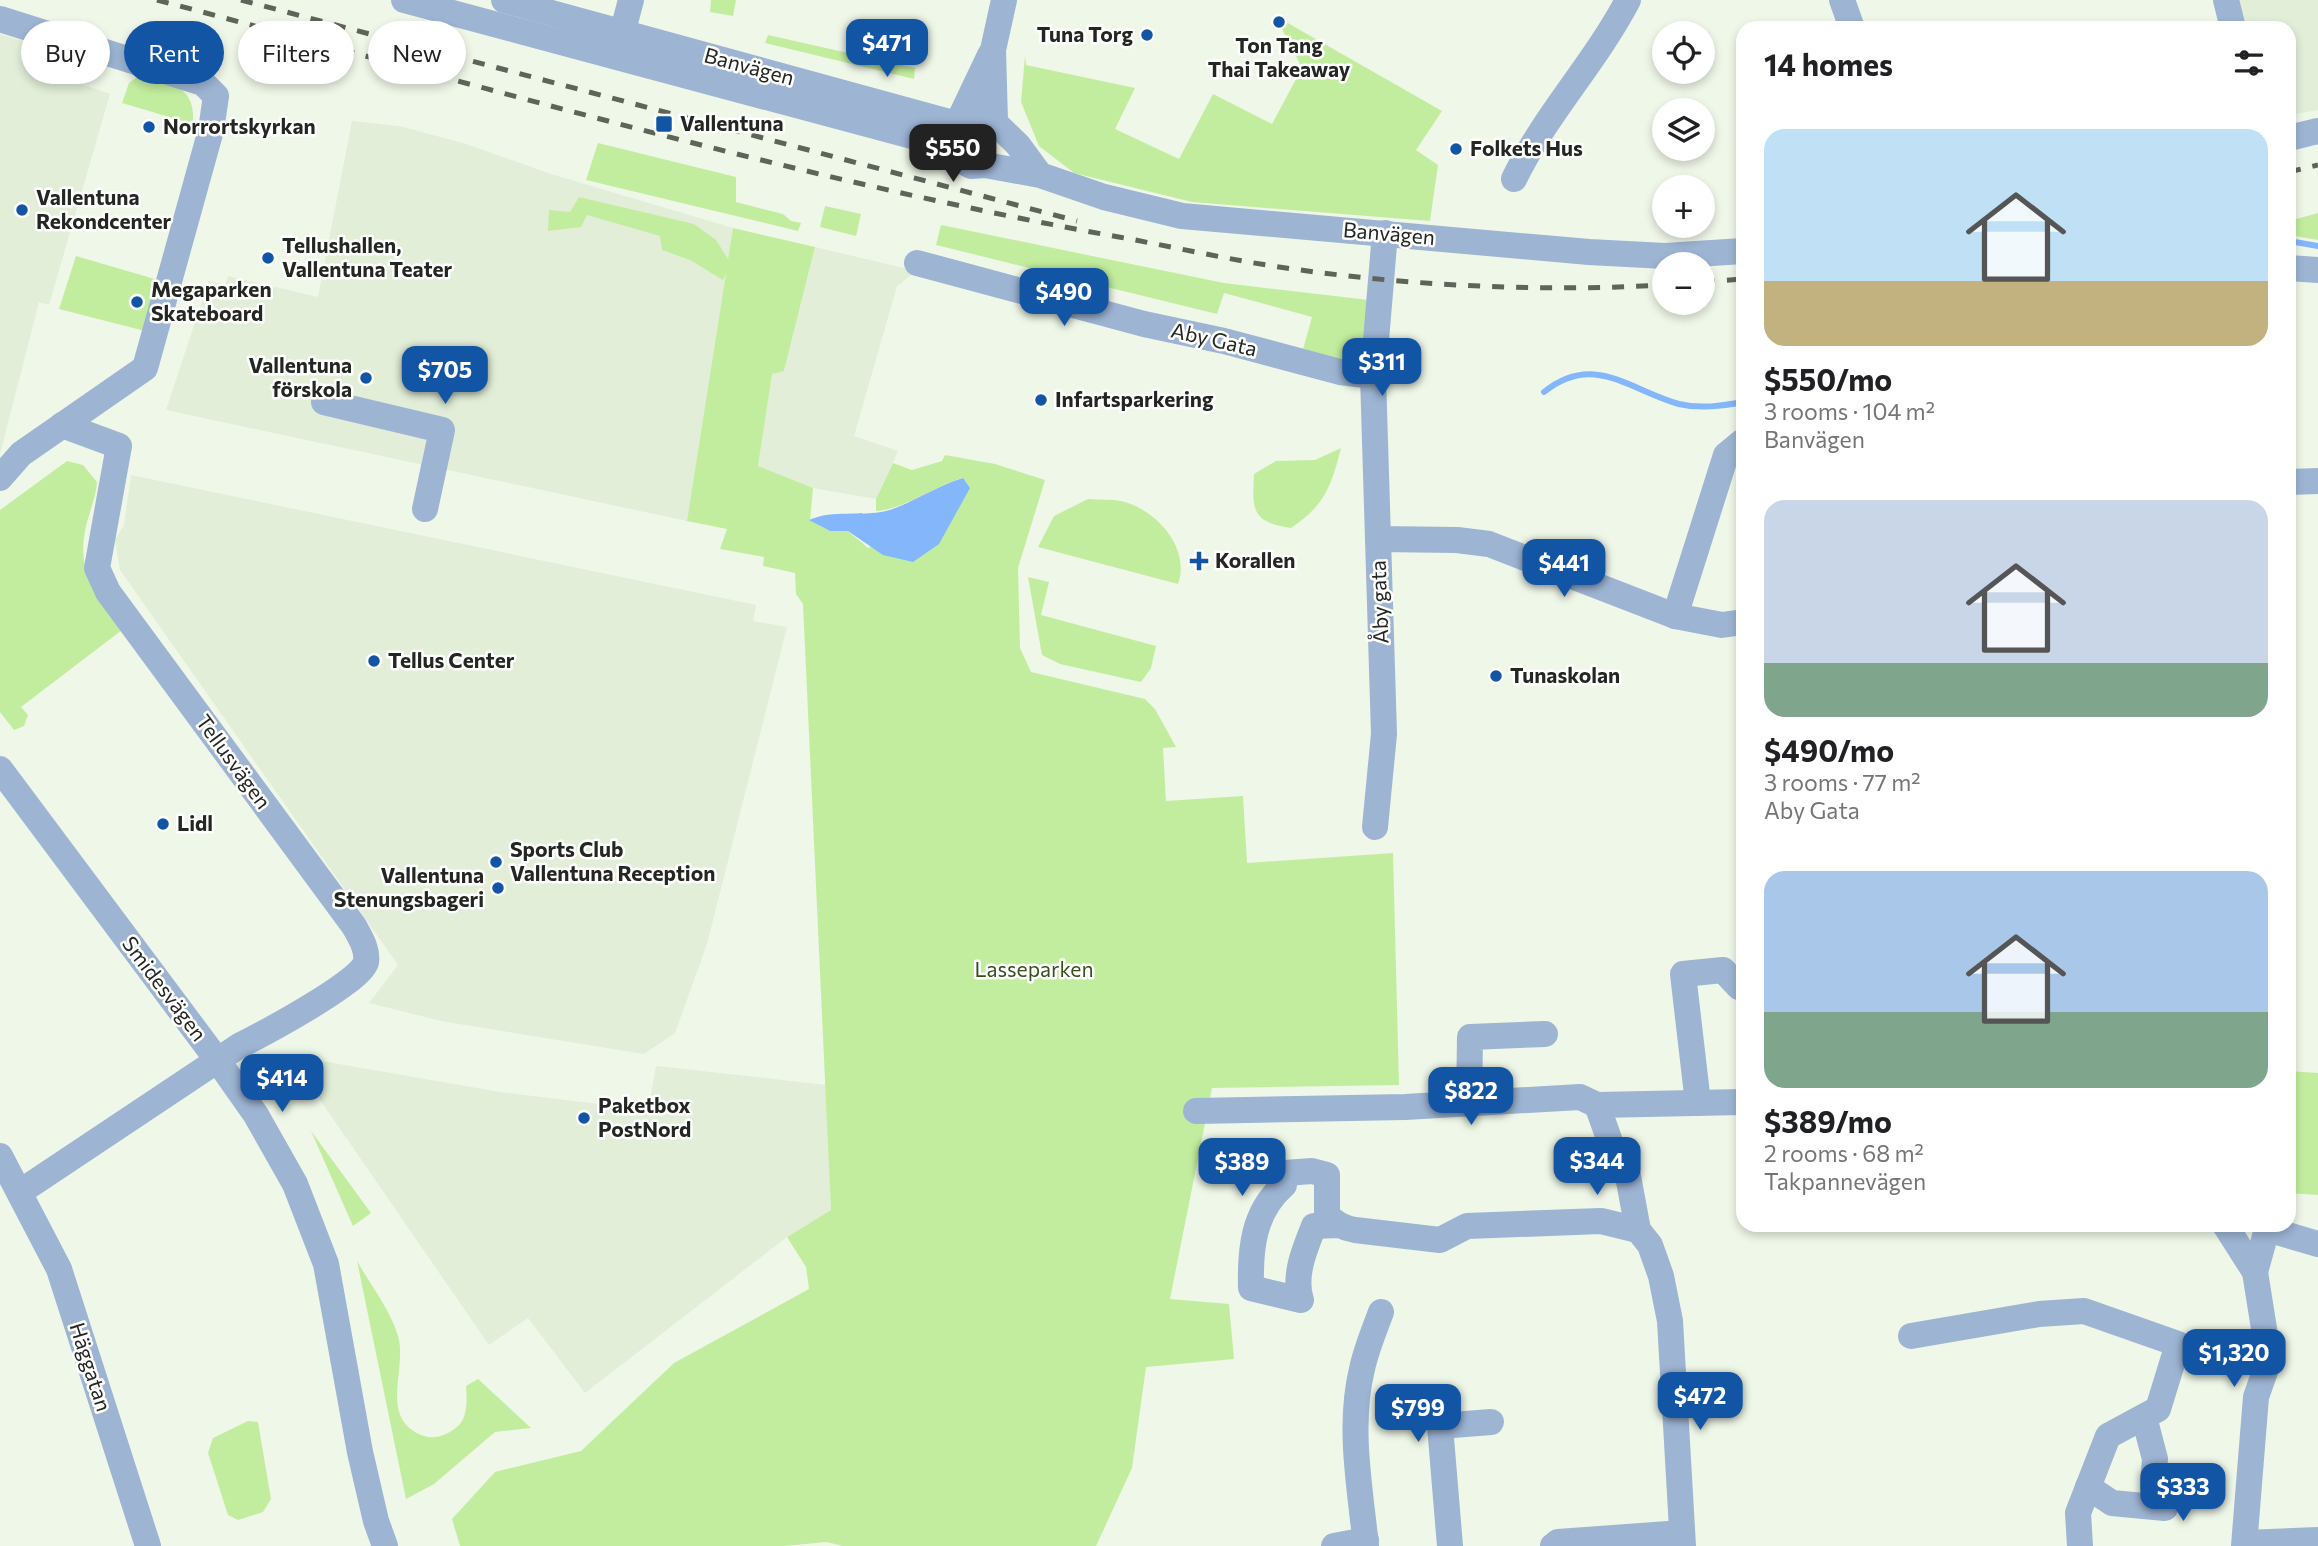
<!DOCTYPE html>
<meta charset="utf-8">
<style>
:root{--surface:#fff;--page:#f6f6f6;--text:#202124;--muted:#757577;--accent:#1255a5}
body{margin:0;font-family:Commissioner,sans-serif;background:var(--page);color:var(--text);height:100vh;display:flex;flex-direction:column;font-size:26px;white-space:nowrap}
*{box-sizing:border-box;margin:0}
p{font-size:23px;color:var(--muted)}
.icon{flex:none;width:38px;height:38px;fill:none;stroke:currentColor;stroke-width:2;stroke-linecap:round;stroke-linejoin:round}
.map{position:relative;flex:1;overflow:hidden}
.panel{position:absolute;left:1736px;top:21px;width:560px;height:1211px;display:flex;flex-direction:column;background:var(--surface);border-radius:21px;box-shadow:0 4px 10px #0003}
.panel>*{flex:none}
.guide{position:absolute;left:21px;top:21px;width:665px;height:63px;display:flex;gap:14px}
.tools{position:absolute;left:1652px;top:21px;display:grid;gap:14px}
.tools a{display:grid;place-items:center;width:63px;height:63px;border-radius:50%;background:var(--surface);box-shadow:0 4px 10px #0003;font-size:35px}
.price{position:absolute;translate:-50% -60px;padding:0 16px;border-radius:14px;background:var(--accent);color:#fff;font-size:23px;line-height:46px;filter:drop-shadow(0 2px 4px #0008)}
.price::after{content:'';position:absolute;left:50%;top:42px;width:21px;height:16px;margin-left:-10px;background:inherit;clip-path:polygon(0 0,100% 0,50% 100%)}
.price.selected{background:#222;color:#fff}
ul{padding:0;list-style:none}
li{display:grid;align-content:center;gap:14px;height:371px;padding:0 28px}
li span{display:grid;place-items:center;height:217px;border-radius:21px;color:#555}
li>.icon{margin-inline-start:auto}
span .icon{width:126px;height:126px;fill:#fffc;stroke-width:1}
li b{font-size:30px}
h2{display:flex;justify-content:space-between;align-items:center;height:84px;padding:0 28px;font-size:30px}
.tag{padding:0 24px;border-radius:32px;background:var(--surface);box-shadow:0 4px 10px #0003;font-size:24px;line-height:63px}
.tag.selected{background:var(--accent);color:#fff}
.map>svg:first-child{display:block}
</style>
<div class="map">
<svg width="2318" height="1546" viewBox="0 0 2318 1546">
<rect width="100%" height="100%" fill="#eff7e8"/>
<g fill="#e2eed8">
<path d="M2237,0H2318V110L2295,114L2289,110V28H2244Z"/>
<path d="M0,34L87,60L78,83L110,94L49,305L39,302L0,454Z"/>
<path d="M352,121L399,126L463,143L551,174L733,228L687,521L166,410L209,280L225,285L228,276L318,297Z"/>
<path d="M815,247L916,271L897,286L854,436L898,451L876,499L813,488L758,466L772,373L784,371Z"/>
<path d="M131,475L756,605L753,621L787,627L707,944L675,1033L644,1054L441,1021L369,1003L398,965L120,570L115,540L124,525Z"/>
<path d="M304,1058L500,1092L648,1110L656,1066L826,1085L831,1210L787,1237L585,1393L528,1318L489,1345L296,1065Z"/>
</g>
<g fill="#c3ed9e">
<path d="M711,0H736L733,16L710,12Z"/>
<path d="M1286,22L1442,111L1416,150L1438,165L1430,221L1192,202L1074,173L1039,146L1021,102L1025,56L1026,65L1135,88L1115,129L1179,159L1213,94L1272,124L1302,68L1280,25Z"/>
<path d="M768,35L915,68L914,79L765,43Z"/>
<path d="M137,77C169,84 196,83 193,124L122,103L129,83Z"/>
<path d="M598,143L736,177V202L783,214L791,221L801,223L798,231L586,180Z"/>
<path d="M579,197L694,224L716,240L728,259L733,228L815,247L784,371L772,374L758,466L813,488L810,520L830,531H848L868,548L970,488L962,478C935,486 902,510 876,511V499L893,463L912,470L942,461L945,455L995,464L1045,480L1018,568L1020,648L1031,672L1145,699L1155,709L1176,747L1163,748L1166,801L1243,796L1247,863L1393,853L1399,1085L1212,1088L1170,1299L1229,1304L1234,1359L1146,1367L1132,1468L1096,1546H843L826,1542L784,1546H460L452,1519L495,1472L581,1451L674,1363L809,1289L806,1267L787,1237L831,1210L803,604L796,594L795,573L763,566L764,557L720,549L727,529L687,521L726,273L723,280L690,260L662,250L660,236L587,215L581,227L548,231L549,210L570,212Z"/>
<path d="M825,206L861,214L856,236L820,227Z"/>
<path d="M2318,213V240L2289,235V221Z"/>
<path d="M941,225L1224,283L1369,300L1364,341L1357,358L1344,362L1302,353L1312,317L1224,293L1217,314L936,245Z"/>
<path d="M76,256L158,280L145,331L59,309Z"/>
<path d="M1341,448C1331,487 1325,505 1291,528C1252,522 1252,511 1254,474L1276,461L1315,460Z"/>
<path d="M67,461L83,465L97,482C96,499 88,514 85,531C77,573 97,598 122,630L21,707L28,715L24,726L14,730L0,712V510Z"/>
<path d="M1088,499C1099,500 1111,499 1121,501C1156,509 1191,548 1178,584L1038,547L1054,516Z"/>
<path d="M1028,577L1049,582L1041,615L1156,646L1151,668L1141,682L1060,664L1042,655Z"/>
<path d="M2289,1071L2318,1073V1195L2289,1193Z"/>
<path d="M311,1131L371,1213L353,1226Z"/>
<path d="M357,1261C370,1284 391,1311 398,1336C408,1369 377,1419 424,1436C436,1440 449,1434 458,1426C468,1417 467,1398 466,1386L478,1379L531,1428L495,1432L434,1484L406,1499Z"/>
<path d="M248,1421L258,1422L271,1499L263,1512L238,1520L228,1515L208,1453L213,1438Z"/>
</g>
<path fill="#83b6fb" d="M963,478L970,488L939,544L913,562L883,555L848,531H830L809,520C834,509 860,517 886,511C909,505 936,486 963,478Z"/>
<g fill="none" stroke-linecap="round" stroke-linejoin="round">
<g stroke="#83b6fb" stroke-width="6">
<path d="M2289,241L2318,246"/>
<path d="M1544,392C1594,352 1629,390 1679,404C1700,409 1722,406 1743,402"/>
</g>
<g stroke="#9db4d3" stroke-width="26">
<path d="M404,0L949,146"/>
<path d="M504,0L953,123"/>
<path d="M1842,0L1852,28"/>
<path d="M2226,0L2233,28"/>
<path d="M0,19L203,83L216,96L211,130L145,368L21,454L0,478"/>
<path d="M622,34L631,0"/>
<path d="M961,116L990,55"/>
<path d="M995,121L993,50L1004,0"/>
<path d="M2289,138L2318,131"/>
<path d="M1040,175L1018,145L987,115L969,113L961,116L951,127L949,146L952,155L971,166L985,165L1040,175L1104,197L1182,216L1589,252L1665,256L1743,251"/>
<path d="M1514,179C1545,115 1595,63 1628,0"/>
<path d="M917,263L1144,324L1224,341L1340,372L1373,376L1385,233"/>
<path d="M2289,268L2318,270"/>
<path d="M1373,376L1384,734L1375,827"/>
<path d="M324,402L442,430L425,509"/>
<path d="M2289,482L2318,481"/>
<path d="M1378,539L1457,540L1489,544L1675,616L1722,625L1743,622"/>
<path d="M1675,616L1726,455L1743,441"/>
<path d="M0,769L218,1061L256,1115L295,1184L326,1264L360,1452L376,1521L385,1546"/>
<path d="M1698,1103L1683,974L1723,970L1739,987L1743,986"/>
<path d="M1469,1104L1470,1037L1545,1034"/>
<path d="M1597,1105L1612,1147L1628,1176L1638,1230"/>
<path d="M1196,1111L1405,1107L1580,1097L1597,1105L1743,1102"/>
<path d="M0,1156L59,1269L148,1546"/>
<path d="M20,1192L239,1046C261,1035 361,982 366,962C368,949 360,937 354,926L108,592L97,568L119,446L62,425"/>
<path d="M1338,1225L1314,1226C1305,1248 1293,1276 1301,1300L1251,1288C1250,1249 1253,1212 1284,1185L1285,1173L1312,1171L1327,1175V1216C1337,1224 1343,1228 1355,1230L1440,1240L1467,1226L1601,1221L1638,1230L1650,1245L1661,1276L1670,1321L1683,1546"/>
<path d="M2225,1225L2255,1272L2269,1360L2256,1397L2244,1546"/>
<path d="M2255,1272L2267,1229L2318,1244"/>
<path d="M1911,1336L2039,1314L2084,1311L2178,1344L2158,1409L2108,1436L2078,1513L2080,1546"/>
<path d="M2088,1487L2112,1503L2165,1508L2153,1486L2155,1459L2144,1417"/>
<path d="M2245,1543L2318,1540"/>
<path d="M1334,1546L1366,1540"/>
<path d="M1366,1546C1360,1488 1348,1426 1362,1369C1366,1350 1374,1331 1381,1312"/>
<path d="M1450,1546L1440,1426L1491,1422"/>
<path d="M1553,1546L1558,1542L1682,1533"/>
</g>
<g stroke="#5f645b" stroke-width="5" stroke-dasharray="12 12" stroke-linecap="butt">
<path d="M157,0C476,84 794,179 1119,237C1174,247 1230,260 1286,268C1411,286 1538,292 1664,285"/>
<path d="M241,0L1077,221"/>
<path d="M2289,172L2318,165"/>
<path d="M1703,282L1743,279"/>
</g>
</g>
<g fill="#1255a5" stroke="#fff" stroke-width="2.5">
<circle cx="1279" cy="22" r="7"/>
<circle cx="1147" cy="35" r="7"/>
<rect x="655" y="115" width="18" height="18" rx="3.5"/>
<circle cx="149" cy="127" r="7"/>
<circle cx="1456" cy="149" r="7"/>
<circle cx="22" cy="210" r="7"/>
<circle cx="268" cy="258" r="7"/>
<circle cx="137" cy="302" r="7"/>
<circle cx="366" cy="378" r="7"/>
<circle cx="1041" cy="400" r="7"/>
<path d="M1195.5 550.5h7v7h7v7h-7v7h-7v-7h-7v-7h7z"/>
<circle cx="374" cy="661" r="7"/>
<circle cx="1496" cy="676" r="7"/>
<circle cx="163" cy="824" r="7"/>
<circle cx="496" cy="862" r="7"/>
<circle cx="498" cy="888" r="7"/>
<circle cx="584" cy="1118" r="7"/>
</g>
<g text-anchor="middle" stroke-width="5" stroke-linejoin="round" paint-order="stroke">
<g font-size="21" font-weight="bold" fill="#242721" stroke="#fff" text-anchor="start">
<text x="1133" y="42" text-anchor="end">Tuna Torg</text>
<text x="1279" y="53" text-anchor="middle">Ton Tang<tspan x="1279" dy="24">Thai Takeaway</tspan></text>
<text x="680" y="131">Vallentuna</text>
<text x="163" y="134">Norrortskyrkan</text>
<text x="1470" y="156">Folkets Hus</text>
<text x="36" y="205">Vallentuna<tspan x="36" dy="24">Rekondcenter</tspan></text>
<text x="282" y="253">Tellushallen,<tspan x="282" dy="24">Vallentuna Teater</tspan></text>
<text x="151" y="297">Megaparken<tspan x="151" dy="24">Skateboard</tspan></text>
<text x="352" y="373" text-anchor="end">Vallentuna<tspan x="352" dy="24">förskola</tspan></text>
<text x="1055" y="407">Infartsparkering</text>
<text x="1215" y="568">Korallen</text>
<text x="388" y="668">Tellus Center</text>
<text x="1510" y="683">Tunaskolan</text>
<text x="177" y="831">Lidl</text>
<text x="510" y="857">Sports Club<tspan x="510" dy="24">Vallentuna Reception</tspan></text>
<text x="484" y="883" text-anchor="end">Vallentuna<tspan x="484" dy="24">Stenungsbageri</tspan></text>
<text x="598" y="1113">Paketbox<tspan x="598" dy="24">PostNord</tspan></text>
</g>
<g font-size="21" fill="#242721" stroke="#fff">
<text transform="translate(749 67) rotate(15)" y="7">Banvägen</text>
<text transform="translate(1389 234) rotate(5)" y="7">Banvägen</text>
<text transform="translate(1214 340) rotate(13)" y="7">Aby Gata</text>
<text transform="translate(1380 602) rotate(-92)" y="7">Åby gata</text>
<text transform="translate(233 762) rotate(54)" y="7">Tellusvägen</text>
<text transform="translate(164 989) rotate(53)" y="7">Smidesvägen</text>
<text transform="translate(90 1367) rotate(72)" y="7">Häggatan</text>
</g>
<g font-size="21" fill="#36501b" stroke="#fff">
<text x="1034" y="977">Lasseparken</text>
</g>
</g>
</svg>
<div class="tools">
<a><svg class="icon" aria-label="locate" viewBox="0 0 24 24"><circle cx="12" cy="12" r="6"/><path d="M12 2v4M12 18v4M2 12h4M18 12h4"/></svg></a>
<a><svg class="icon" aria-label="layers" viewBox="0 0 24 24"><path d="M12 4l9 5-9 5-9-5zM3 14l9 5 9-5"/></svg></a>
<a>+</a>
<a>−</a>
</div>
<b class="price" style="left:887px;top:79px">$471</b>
<b class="price selected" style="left:953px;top:184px">$550</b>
<b class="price" style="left:1064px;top:328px">$490</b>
<b class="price" style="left:1382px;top:398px">$311</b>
<b class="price" style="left:445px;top:406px">$705</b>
<b class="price" style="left:1564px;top:599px">$441</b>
<b class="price" style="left:282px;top:1114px">$414</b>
<b class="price" style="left:1471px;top:1127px">$822</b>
<b class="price" style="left:1597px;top:1197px">$344</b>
<b class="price" style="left:1242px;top:1198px">$389</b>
<b class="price" style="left:2234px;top:1389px">$1,320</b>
<b class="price" style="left:1700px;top:1432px">$472</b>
<b class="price" style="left:1418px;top:1444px">$799</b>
<b class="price" style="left:2183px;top:1523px">$333</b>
<div class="guide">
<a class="tag">Buy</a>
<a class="tag selected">Rent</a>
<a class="tag">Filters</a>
<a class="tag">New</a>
</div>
<section class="panel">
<h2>14 homes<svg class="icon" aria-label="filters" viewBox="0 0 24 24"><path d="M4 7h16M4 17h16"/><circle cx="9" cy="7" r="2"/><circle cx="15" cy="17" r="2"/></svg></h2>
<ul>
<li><span style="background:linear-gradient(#bfe0f5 70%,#c2b280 0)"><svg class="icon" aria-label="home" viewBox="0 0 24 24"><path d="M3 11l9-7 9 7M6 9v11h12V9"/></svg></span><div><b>$550/mo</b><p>3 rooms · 104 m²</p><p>Banvägen</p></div></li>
<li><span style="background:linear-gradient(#c9d6e8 75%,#7fa58c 0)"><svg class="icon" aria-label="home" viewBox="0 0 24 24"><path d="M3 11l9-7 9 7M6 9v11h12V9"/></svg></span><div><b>$490/mo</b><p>3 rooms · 77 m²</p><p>Aby Gata</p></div></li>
<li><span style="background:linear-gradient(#a9c7e8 65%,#7fa58c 0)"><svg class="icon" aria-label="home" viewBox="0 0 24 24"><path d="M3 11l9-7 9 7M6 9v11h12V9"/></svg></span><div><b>$389/mo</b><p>2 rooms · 68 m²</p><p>Takpannevägen</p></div></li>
</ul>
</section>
</div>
